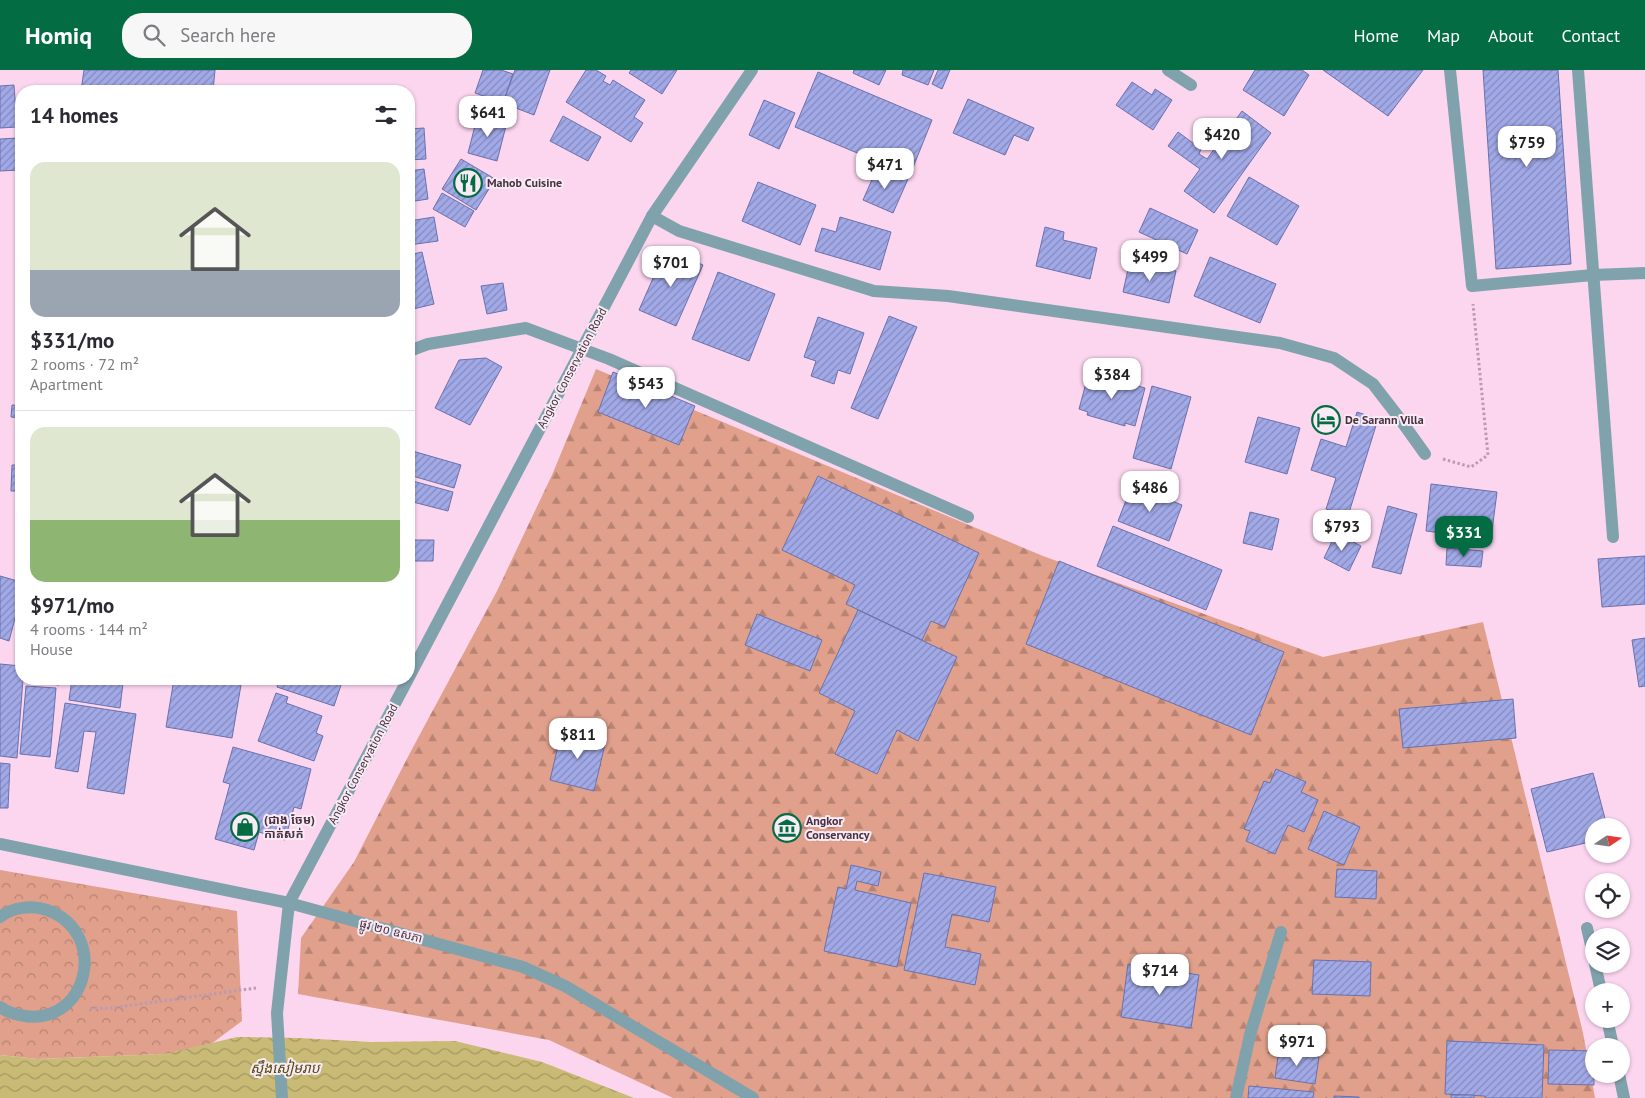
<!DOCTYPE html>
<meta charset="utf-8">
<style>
:root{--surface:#fff;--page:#f7f7f7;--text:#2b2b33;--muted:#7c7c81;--line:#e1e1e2;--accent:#036c43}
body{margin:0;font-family:"PT Sans","Noto Sans Khmer",sans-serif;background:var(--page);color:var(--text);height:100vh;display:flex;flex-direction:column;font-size:19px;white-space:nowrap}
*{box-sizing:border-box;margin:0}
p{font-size:16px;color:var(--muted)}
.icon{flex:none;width:28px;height:28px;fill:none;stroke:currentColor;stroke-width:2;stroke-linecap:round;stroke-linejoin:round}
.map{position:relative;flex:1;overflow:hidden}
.panel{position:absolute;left:15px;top:15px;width:400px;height:600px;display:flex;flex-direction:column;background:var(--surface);border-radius:20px;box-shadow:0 1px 4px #0004}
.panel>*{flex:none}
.needle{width:32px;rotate:77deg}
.fabs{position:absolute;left:1585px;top:748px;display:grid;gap:10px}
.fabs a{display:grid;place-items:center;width:45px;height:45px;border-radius:50%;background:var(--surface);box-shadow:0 1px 4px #0004;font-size:25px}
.price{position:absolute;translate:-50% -42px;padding:0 11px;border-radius:10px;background:#fff;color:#222;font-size:16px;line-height:32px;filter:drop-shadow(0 1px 2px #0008)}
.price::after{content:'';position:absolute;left:50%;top:30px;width:15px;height:11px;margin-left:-8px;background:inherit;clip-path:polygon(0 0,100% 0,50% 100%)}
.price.on{background:var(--accent);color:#fff}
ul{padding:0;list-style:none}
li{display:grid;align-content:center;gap:10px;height:265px;padding:0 15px}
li+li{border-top:1px solid var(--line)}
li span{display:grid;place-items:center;height:155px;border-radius:15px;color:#555}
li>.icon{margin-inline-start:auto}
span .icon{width:90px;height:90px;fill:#fffc;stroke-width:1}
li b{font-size:21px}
h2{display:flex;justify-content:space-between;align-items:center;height:60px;padding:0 15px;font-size:21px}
header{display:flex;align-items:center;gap:30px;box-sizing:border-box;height:70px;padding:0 25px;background:var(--accent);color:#fff}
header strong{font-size:24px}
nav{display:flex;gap:28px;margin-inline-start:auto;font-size:18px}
.search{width:350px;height:45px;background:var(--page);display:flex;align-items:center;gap:12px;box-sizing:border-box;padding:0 18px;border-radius:20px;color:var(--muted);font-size:19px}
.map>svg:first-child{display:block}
</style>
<header>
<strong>Homiq</strong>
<div class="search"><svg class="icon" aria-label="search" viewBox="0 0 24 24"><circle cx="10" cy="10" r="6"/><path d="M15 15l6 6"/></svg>Search here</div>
<nav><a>Home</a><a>Map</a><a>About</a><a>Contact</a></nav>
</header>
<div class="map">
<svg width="1645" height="1028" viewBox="0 0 1645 1028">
<defs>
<pattern id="forest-firs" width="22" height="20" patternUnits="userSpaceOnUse" patternTransform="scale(1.25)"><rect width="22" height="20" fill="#e0a08b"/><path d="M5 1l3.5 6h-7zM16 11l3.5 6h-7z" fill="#b88373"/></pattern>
<pattern id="park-crowns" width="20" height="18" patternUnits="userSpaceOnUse" patternTransform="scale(1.25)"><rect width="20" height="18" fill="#e0a08b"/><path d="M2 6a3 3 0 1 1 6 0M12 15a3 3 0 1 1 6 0" fill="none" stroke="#b88373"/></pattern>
<pattern id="water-waves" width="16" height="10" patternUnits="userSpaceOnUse" patternTransform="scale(1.25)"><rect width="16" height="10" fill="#c9bb76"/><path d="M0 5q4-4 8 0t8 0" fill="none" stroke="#a59862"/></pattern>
<pattern id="building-hatch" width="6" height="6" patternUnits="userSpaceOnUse" patternTransform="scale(1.25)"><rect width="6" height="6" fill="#a1a9e7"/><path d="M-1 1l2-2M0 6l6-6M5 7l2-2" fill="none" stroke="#858abd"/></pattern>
</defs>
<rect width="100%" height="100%" fill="#fcd5ef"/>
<path fill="url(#forest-firs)" d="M596,299L1043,486L1323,587L1483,552L1583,963L1595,1028H673L549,970L298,924L301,868L354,792L411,681L497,521L552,405Z"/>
<path fill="url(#park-crowns)" d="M0,800L237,841L242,951L211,974L165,984L38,989L0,985Z"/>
<path fill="url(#water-waves)" d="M237,967L299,968L371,972L455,971L542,992L634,1028H0V985L38,989L165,984Z"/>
<g fill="url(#building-hatch)" stroke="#6a71ac">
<path d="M84,0H215L213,21H81Z"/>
<path d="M483,0H501L513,4L503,33L475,23Z"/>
<path d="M515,0H550L534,45L503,33Z"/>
<path d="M586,0H596L606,6L603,11L610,15L613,10L645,30L634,47L643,53L631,72L566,32Z"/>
<path d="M631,0H677L662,24L629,3Z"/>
<path d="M854,0H886L879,15L853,3Z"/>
<path d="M903,0H934L928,15L902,5Z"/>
<path d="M938,0H950L942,19L932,14Z"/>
<path d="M1255,0H1302L1309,5L1284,46L1243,20Z"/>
<path d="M1323,0H1423L1388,46Z"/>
<path d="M1483,0H1558L1571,194L1496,199Z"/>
<path d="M818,2L932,50L910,105L795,57Z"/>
<path d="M1132,12L1152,25L1155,19L1172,30L1153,60L1116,35Z"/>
<path d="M14,15L17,57L0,58V16Z"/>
<path d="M968,29L1034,58L1028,71L1014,65L1005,85L953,63Z"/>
<path d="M764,30L795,43L779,79L749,65Z"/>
<path d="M1242,41L1271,63L1214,143L1184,121L1200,99L1168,76L1178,62L1201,79L1199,84L1207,89Z"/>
<path d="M478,44L507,52L497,91L468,83Z"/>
<path d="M563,46L601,67L588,91L550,71Z"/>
<path d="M409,57V59L424,58L426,89L409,90Z"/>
<path d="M18,68L20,100L0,101V69Z"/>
<path d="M461,89L495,109L476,140L442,119Z"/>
<path d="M878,96L908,109L893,143L863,130Z"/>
<path d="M424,99L428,129L409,132V101Z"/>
<path d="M1249,107L1299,136L1277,175L1227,146Z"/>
<path d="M758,112L816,135L800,175L742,151Z"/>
<path d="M442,123L474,141L465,157L433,139Z"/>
<path d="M1150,138L1198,160L1187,184L1139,162Z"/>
<path d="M434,147L438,171L409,175V151Z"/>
<path d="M840,147L891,162L880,200L815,181L822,158L836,162Z"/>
<path d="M1045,157L1064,162L1063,170L1097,178L1090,209L1036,196Z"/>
<path d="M666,179L703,195L676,256L639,240Z"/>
<path d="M422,182L434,234L409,240V185Z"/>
<path d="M1210,187L1276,214L1260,253L1194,226Z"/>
<path d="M1130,190L1176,201L1169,233L1123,222Z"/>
<path d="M718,202L775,224L749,291L692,269Z"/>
<path d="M503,213L507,240L487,244L481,216Z"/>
<path d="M889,246L917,257L878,349L851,338Z"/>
<path d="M818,247L864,263L850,304L838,300L834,314L811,306L816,291L804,287Z"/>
<path d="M486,288L502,297L470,355L435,338L459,290Z"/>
<path d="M613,302L695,336L679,375L598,342Z"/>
<path d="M1089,302L1145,318L1135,356L1125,353V356L1087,345L1088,342L1079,339Z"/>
<path d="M1152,316L1191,327L1171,399L1133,388Z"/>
<path d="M12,335L21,336V348L11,347Z"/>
<path d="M1357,342L1378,349L1348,446L1326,439L1336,408L1311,400L1321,369L1346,377Z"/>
<path d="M1258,347L1300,358L1287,404L1245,392Z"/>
<path d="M409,380L461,395L454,418L409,405Z"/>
<path d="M12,395H21V421H11Z"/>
<path d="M818,406L979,483L945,557L931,551L922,570L846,534L855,515L782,480Z"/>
<path d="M409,410L453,422L448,441L409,431Z"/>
<path d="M1431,414L1497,422L1491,469L1426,461Z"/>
<path d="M1132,415L1182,435L1169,471L1118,451Z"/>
<path d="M1388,436L1417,444L1401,504L1372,497Z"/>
<path d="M1250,442L1279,449L1272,480L1243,473Z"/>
<path d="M1113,456L1222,500L1206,540L1097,496Z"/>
<path d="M1336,463L1361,476L1349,501L1324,488Z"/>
<path d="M409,470H434L433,491H409Z"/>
<path d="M1447,478L1483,481L1481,497L1446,495Z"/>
<path d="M1645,486V534L1602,537L1598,489Z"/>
<path d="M1059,491L1284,582L1251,665L1026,574Z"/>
<path d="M0,506L21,512V526L9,571L0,568Z"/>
<path d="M858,540L957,587L918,671L897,660L877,704L835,684L855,641L819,623Z"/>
<path d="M757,544L822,570L810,601L745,575Z"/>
<path d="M1645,568V616L1639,617L1632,570Z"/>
<path d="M0,594L21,596V609H23L17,688L0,686Z"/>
<path d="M27,609H60L59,615L27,611Z"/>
<path d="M72,609H115L114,613H123L120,638L69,630Z"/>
<path d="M174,609L185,611V609H242L232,668L166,657Z"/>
<path d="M279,609H343L334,636L277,617Z"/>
<path d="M26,616L56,618L50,687L20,684Z"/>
<path d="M276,623L288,627L286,633L322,646L316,663L323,666L314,691L258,671Z"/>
<path d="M1513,629L1516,668L1403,678L1399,639Z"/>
<path d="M65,633L136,644L124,724L87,718L96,662L84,661L78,702L55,698Z"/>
<path d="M562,659L606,670L594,721L550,710Z"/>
<path d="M233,677L311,699L301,739L294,737L285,770L259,762L254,780L215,769L230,714L223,712Z"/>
<path d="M0,693L10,694L8,738H0Z"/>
<path d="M1276,699L1306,712L1301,722L1318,730L1304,762L1288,755L1275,784L1246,771L1250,761L1244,759L1264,711L1270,713Z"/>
<path d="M1593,703L1607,756H1594V771L1547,782L1531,719Z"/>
<path d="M1324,741L1360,757L1344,795L1308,779Z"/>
<path d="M851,795L881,802L878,816L857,811L855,820L911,833L897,897L824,881L838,817L846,819Z"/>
<path d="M1337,799L1377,801L1376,829L1335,827Z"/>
<path d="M924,803L996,817L989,852L952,844L945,877L981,884L975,915L904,900Z"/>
<path d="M1314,890L1371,892L1370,926L1312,924Z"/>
<path d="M1128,894L1199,905L1191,958L1121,947Z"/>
<path d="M1447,971L1544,975L1542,1028H1485V1026L1445,1024Z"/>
<path d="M1279,980L1319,987L1315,1014L1275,1008Z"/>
<path d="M1549,980L1594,981V1015L1548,1014Z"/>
<path d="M1249,1016L1314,1022L1313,1028H1248Z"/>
<rect x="1451" y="1025" width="23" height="3"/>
<path d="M1334,1026L1359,1027V1028H1334Z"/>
</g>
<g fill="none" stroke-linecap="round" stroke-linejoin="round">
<g stroke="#bc9ab1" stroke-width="3" stroke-dasharray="2.5 2.5" stroke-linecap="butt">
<path d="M1443,389L1471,397L1488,385L1473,234"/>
<path d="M90,938H111L256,918"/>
</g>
<g stroke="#7fa2ad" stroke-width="12">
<path d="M1168,0L1191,15"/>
<path d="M1450,0L1472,216L1593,205L1645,203"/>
<path d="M1578,0L1613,467"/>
<path d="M652,146L679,161L874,221L948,226L1280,273L1334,288L1373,314L1397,345L1425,384"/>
<path d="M409,281L428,274L526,258L609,289L968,447"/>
<path d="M409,607L652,146L752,0"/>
<path d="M0,774L289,833L523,897L565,916L753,1028"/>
<path d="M0,847C13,837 32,835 47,840C109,862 89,955 25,946C16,945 7,942 0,937"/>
<path d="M1587,858L1594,888"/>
<path d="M1595,894L1601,921"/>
<path d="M1607,949L1613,976"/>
<path d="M1619,1004L1624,1028"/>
<path d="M282,1028L277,943L289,833L408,609"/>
<path d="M1236,1028L1250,965L1281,862"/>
</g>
</g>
<defs>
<symbol id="restaurant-ring" viewBox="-11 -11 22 22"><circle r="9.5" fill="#f8ebf4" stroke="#036c43" stroke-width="1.5"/><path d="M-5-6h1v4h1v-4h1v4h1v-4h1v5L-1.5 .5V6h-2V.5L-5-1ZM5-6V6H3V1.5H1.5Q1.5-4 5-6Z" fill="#036c43"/></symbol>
<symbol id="hotel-ring" viewBox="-11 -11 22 22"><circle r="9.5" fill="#f8ebf4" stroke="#036c43" stroke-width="1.5"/><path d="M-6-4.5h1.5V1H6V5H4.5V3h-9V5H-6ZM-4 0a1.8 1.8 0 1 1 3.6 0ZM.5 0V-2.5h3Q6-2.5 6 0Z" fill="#036c43"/></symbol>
<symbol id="shop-ring" viewBox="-11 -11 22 22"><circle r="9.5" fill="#f8ebf4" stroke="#036c43" stroke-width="1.5"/><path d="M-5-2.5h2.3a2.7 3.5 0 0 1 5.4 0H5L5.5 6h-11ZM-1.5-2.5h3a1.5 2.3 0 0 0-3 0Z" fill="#036c43"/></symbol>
<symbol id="museum-ring" viewBox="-11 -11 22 22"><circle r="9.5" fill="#f8ebf4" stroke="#036c43" stroke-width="1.5"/><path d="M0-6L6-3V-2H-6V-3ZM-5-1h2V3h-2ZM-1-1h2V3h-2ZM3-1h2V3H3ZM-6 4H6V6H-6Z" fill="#036c43"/></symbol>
</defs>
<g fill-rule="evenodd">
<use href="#restaurant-ring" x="452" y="97" width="32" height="32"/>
<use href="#hotel-ring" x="1310" y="334" width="32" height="32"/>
<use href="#shop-ring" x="229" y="741" width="32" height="32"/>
<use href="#museum-ring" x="771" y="742" width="32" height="32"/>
</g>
<g text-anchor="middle" stroke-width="4" stroke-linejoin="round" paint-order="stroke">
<g font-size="12" font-weight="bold" fill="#482f41" stroke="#f8ebf4" text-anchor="start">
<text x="487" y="117">Mahob Cuisine</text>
<text x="1345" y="354">De Sarann Villa</text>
<text x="264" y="754">(ជាង ចែម)<tspan x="264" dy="14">កាត់សក់</tspan></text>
<text x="806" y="755">Angkor<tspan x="806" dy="14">Conservancy</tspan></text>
</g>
<g font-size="12" fill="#482f41" stroke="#f8ebf4">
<text transform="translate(572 298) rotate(-62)" y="4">Angkor Conservation Road</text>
<text transform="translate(363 694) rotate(-62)" y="4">Angkor Conservation Road</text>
<text transform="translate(391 861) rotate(14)" y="4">ផ្លូវ ២០ ឧសភា</text>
</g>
<g font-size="14" font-style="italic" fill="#544a14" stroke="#f8ebf4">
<text x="285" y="1003">ស្ទឹងសៀមរាប</text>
</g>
</g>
</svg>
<div class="fabs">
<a><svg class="needle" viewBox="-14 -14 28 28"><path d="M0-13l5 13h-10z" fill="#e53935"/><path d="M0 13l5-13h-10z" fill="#7c7c81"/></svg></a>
<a><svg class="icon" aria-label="locate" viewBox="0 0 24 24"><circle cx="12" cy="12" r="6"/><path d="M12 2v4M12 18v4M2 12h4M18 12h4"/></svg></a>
<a><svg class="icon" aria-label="layers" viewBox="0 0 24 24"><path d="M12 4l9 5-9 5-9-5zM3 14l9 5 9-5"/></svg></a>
<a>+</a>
<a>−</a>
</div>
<b class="price" style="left:488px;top:68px">$641</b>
<b class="price" style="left:1222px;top:90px">$420</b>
<b class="price" style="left:1527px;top:98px">$759</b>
<b class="price" style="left:885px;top:120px">$471</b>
<b class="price" style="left:1150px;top:212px">$499</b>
<b class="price" style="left:671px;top:218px">$701</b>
<b class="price" style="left:1112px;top:330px">$384</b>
<b class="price" style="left:646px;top:339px">$543</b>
<b class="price" style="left:1150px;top:443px">$486</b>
<b class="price" style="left:1342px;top:482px">$793</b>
<b class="price on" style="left:1464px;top:488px">$331</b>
<b class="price" style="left:578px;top:690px">$811</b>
<b class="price" style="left:1160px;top:926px">$714</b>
<b class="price" style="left:1297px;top:997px">$971</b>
<section class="panel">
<h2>14 homes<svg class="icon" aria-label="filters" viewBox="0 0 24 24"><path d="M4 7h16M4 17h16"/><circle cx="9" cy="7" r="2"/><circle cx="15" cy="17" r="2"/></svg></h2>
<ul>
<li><span style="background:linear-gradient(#dfe7d0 70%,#9aa5b1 0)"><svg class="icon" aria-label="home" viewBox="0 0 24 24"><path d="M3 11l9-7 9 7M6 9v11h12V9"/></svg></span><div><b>$331/mo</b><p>2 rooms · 72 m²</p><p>Apartment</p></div></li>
<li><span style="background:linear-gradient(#dfe7d0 60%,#8fb573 0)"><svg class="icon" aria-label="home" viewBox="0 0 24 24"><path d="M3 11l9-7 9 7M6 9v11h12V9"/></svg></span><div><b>$971/mo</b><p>4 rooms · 144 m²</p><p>House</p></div></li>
</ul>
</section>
</div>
